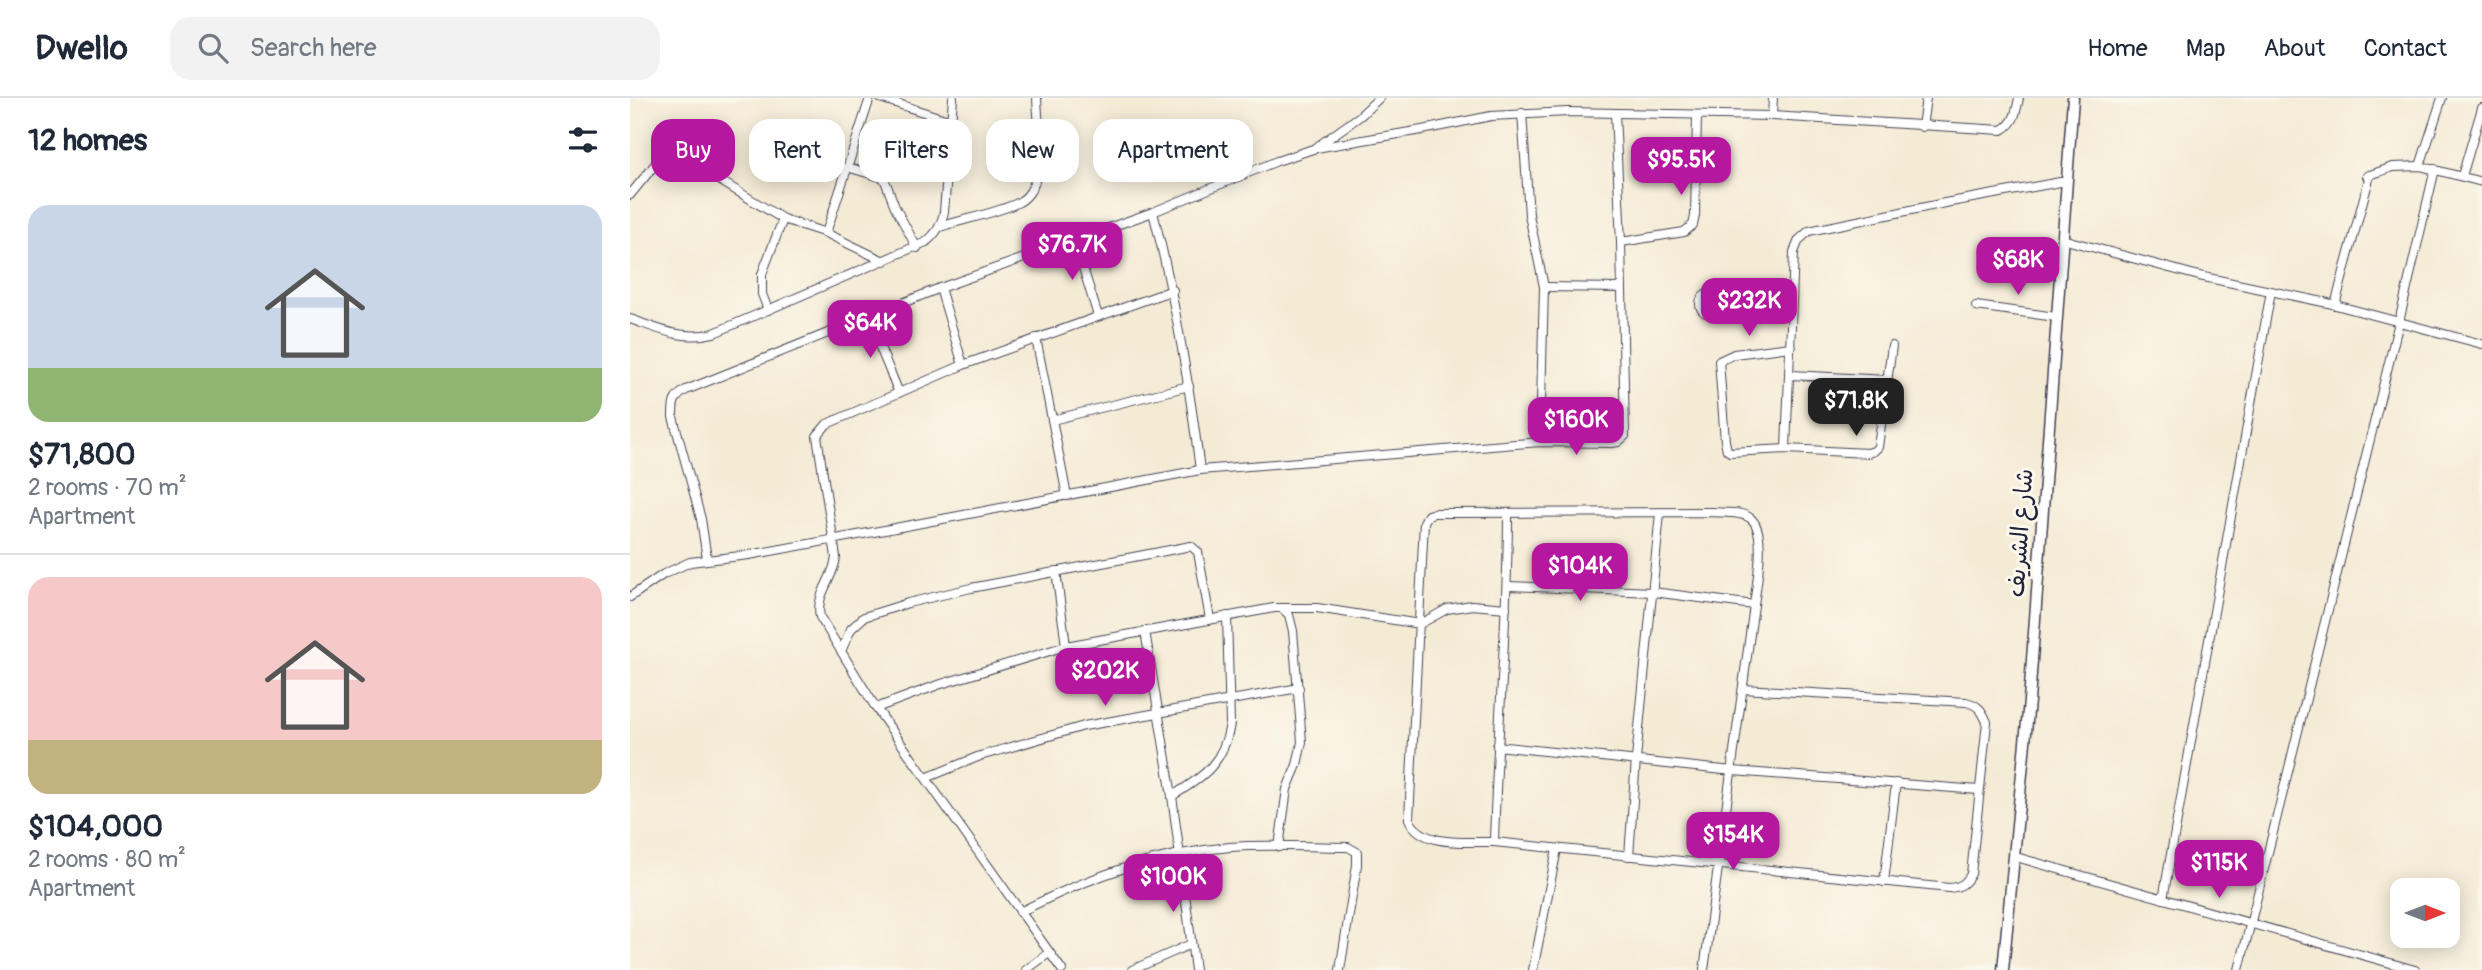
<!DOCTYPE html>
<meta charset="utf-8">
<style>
:root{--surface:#fff;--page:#f2f2f3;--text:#1f2937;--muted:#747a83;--line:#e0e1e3;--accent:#b5179e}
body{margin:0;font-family:Pangolin,"Playpen Sans Arabic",sans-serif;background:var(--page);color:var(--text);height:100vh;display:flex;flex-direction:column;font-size:26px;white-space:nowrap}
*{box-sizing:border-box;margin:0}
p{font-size:23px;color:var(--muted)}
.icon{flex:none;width:38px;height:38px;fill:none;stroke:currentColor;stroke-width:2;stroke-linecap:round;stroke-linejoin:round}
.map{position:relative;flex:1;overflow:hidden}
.side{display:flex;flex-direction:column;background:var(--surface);width:630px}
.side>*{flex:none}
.top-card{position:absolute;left:21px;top:21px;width:665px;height:63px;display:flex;gap:14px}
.needle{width:46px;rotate:90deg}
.fabs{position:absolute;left:1760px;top:780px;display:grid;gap:14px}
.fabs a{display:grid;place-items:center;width:70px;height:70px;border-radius:14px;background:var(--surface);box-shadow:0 4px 18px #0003;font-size:35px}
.price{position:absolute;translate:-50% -60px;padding:0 16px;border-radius:14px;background:var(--accent);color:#fff;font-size:23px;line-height:46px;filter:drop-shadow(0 2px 4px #0008)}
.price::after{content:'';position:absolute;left:50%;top:42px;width:21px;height:16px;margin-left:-10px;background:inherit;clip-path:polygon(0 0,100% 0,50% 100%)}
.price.on{background:#222;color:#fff}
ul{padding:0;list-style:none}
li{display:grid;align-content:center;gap:14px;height:371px;padding:0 28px}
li+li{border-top:2px solid var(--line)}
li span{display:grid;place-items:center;height:217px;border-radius:21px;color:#555}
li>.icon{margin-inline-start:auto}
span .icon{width:126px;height:126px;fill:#fffc;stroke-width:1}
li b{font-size:30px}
h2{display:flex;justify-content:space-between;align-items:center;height:84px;padding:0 28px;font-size:30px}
.chip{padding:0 24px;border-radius:21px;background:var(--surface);box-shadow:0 4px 18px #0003;font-size:24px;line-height:63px}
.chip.on{background:var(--accent);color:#fff}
header{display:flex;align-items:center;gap:42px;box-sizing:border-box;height:98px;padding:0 35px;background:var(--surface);border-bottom:2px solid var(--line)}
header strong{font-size:33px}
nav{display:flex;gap:38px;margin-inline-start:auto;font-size:24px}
.search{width:490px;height:63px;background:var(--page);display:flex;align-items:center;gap:18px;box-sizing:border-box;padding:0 24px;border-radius:21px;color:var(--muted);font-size:26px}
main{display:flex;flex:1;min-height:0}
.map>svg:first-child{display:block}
</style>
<header>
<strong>Dwello</strong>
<div class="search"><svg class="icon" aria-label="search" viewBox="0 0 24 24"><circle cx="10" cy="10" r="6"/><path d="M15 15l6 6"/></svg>Search here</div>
<nav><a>Home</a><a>Map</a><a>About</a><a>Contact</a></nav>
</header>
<main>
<section class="side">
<h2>12 homes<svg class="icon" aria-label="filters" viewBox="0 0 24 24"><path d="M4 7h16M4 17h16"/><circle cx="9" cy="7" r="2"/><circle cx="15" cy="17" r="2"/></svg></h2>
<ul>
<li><span style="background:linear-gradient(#c9d6e8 75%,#8fb573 0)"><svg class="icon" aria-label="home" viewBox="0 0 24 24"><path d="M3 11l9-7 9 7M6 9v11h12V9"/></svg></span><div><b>$71,800</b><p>2 rooms · 70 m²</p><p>Apartment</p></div></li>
<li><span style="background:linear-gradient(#f6c9c9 75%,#c2b280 0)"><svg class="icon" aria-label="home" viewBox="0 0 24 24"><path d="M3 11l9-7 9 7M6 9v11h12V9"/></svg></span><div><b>$104,000</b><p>2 rooms · 80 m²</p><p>Apartment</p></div></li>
</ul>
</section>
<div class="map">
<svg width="1852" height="872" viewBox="0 0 1852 872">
<rect width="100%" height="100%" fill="#fbf7ec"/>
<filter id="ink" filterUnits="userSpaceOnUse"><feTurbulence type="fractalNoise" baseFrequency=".0143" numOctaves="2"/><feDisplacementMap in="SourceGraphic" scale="14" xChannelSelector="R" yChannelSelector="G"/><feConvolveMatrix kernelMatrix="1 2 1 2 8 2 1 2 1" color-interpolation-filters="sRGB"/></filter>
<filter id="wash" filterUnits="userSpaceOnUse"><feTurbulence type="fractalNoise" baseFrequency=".00686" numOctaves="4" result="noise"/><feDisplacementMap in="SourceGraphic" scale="28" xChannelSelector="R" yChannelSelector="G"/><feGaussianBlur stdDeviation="1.57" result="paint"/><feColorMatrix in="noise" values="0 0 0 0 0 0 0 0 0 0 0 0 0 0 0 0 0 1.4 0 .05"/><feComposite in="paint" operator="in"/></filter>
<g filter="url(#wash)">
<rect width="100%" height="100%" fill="#f4ebd5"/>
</g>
<g filter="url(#ink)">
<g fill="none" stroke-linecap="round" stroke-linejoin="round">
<defs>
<g id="street">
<path d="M250,0L321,23"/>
<path d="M892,15L899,117L914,189L910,344"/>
<path d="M1142,18L1143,0"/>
<path d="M1292,29L1296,0"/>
<path d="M688,48L730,18L749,0"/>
<path d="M1790,68L1812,0"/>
<path d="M217,69L254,80L265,109L287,150"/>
<path d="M1737,78L1763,69L1790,68L1852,84"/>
<path d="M1832,78L1852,10"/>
<path d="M0,97L32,58L38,55H45L153,121L196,135L254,163"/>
<path d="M310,129C331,122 371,114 389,104C418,89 408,28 407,0"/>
<path d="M196,135L240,0"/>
<path d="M444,141L468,218"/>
<path d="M1432,141L1569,178L1698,205L1852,246"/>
<path d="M991,144L1054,134L1063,127L1065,118L1067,17"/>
<path d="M914,189L992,190"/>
<path d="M310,190L333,267"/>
<circle cx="1080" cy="206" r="10"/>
<path d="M1090,205L1162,192"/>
<path d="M1705,207L1740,77"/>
<path d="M1346,208L1426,219"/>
<path d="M138,212L132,196V176L153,121"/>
<path d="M237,218L269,295"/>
<path d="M0,221C29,231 53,243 84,235L296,144C306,136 311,128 314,114L323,0"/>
<path d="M406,240L437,398"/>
<path d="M1161,249L1104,256L1089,263L1095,343L1097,352L1100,354L1156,351L1238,355L1244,353L1248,349L1262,248"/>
<path d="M1161,277L1257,282"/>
<path d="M422,322L559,288"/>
<path d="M1156,351L1164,154L1169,142L1179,133L1315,105L1436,83"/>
<path d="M570,372L910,344L982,345L988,344L995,338L991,144L985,15"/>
<path d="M77,461L71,421L43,319C43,305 43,300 56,292L310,190L523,114L647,63L686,50L792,32L861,18L937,14L1142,18L1372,32C1385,25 1386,14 1389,0"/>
<path d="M426,473L436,548"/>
<path d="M878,488L1023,494L1124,507L1074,872"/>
<path d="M0,499L34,476L60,464L119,457L260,431L570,372C559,284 545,200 523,114"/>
<path d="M652,510H687L790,526L817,511L842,507L876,510"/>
<path d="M515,533L542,698L565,872"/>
<path d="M211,553L221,531L234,519L278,505L341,490L561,448L568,454L580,521"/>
<path d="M1113,591L1336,604C1349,607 1352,613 1357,624L1341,776C1335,786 1331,789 1319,790L864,744C837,743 792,750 779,721L794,424L798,417L804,415L1082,414C1093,415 1111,413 1120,420C1138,432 1126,488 1124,507"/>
<path d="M246,610L308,587L436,548L644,510H652L659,517L663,533L672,644L667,667L657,691L649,749"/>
<path d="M867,648L1103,673L1349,692"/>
<path d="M296,680L350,658L454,628L669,590"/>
<path d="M542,698C574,679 594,664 600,626L597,518"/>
<path d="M864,744C867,634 878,525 878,415"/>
<path d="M999,758L1006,661L1030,415"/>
<path d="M1386,759L1785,872"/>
<path d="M1254,784L1266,685"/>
<path d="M1533,801L1641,193"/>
<path d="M390,814C459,779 522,756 600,749C639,746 679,749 718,749L727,754V767L710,872"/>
<path d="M396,872L419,855"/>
<path d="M432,872L246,610L190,519C185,496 204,481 206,459L187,338L197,326L333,267L543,192"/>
<path d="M502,872L561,846"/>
<path d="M903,872L927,751"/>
<path d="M1609,872L1769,224L1805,71"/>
</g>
<path id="secondary" d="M1373,872L1399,603L1443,0"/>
</defs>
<use href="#street" stroke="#424052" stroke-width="10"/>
<use href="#secondary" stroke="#424052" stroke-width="13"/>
<use href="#street" stroke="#fff" stroke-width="8"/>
<use href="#secondary" stroke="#fff" stroke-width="10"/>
</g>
</g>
<g text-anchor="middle" stroke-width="6" stroke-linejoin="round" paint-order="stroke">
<g font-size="24" fill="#22223b" stroke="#fbf7ec">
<text transform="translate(1390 435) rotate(-86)" y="8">شارع الشريف</text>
</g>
</g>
</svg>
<div class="fabs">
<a><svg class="needle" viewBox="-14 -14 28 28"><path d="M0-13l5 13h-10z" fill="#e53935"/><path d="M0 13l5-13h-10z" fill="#747a83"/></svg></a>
</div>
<b class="price" style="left:1051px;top:99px">$95.5K</b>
<b class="price" style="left:442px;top:184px">$76.7K</b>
<b class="price" style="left:1388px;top:199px">$68K</b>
<b class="price" style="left:1119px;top:240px">$232K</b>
<b class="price" style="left:240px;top:262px">$64K</b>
<b class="price on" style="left:1226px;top:340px">$71.8K</b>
<b class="price" style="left:946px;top:359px">$160K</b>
<b class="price" style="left:950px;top:505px">$104K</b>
<b class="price" style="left:475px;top:610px">$202K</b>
<b class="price" style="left:1103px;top:774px">$154K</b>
<b class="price" style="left:1589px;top:802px">$115K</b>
<b class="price" style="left:543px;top:816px">$100K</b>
<div class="top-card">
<a class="chip on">Buy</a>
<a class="chip">Rent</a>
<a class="chip">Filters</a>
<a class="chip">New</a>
<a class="chip">Apartment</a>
</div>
</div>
</main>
